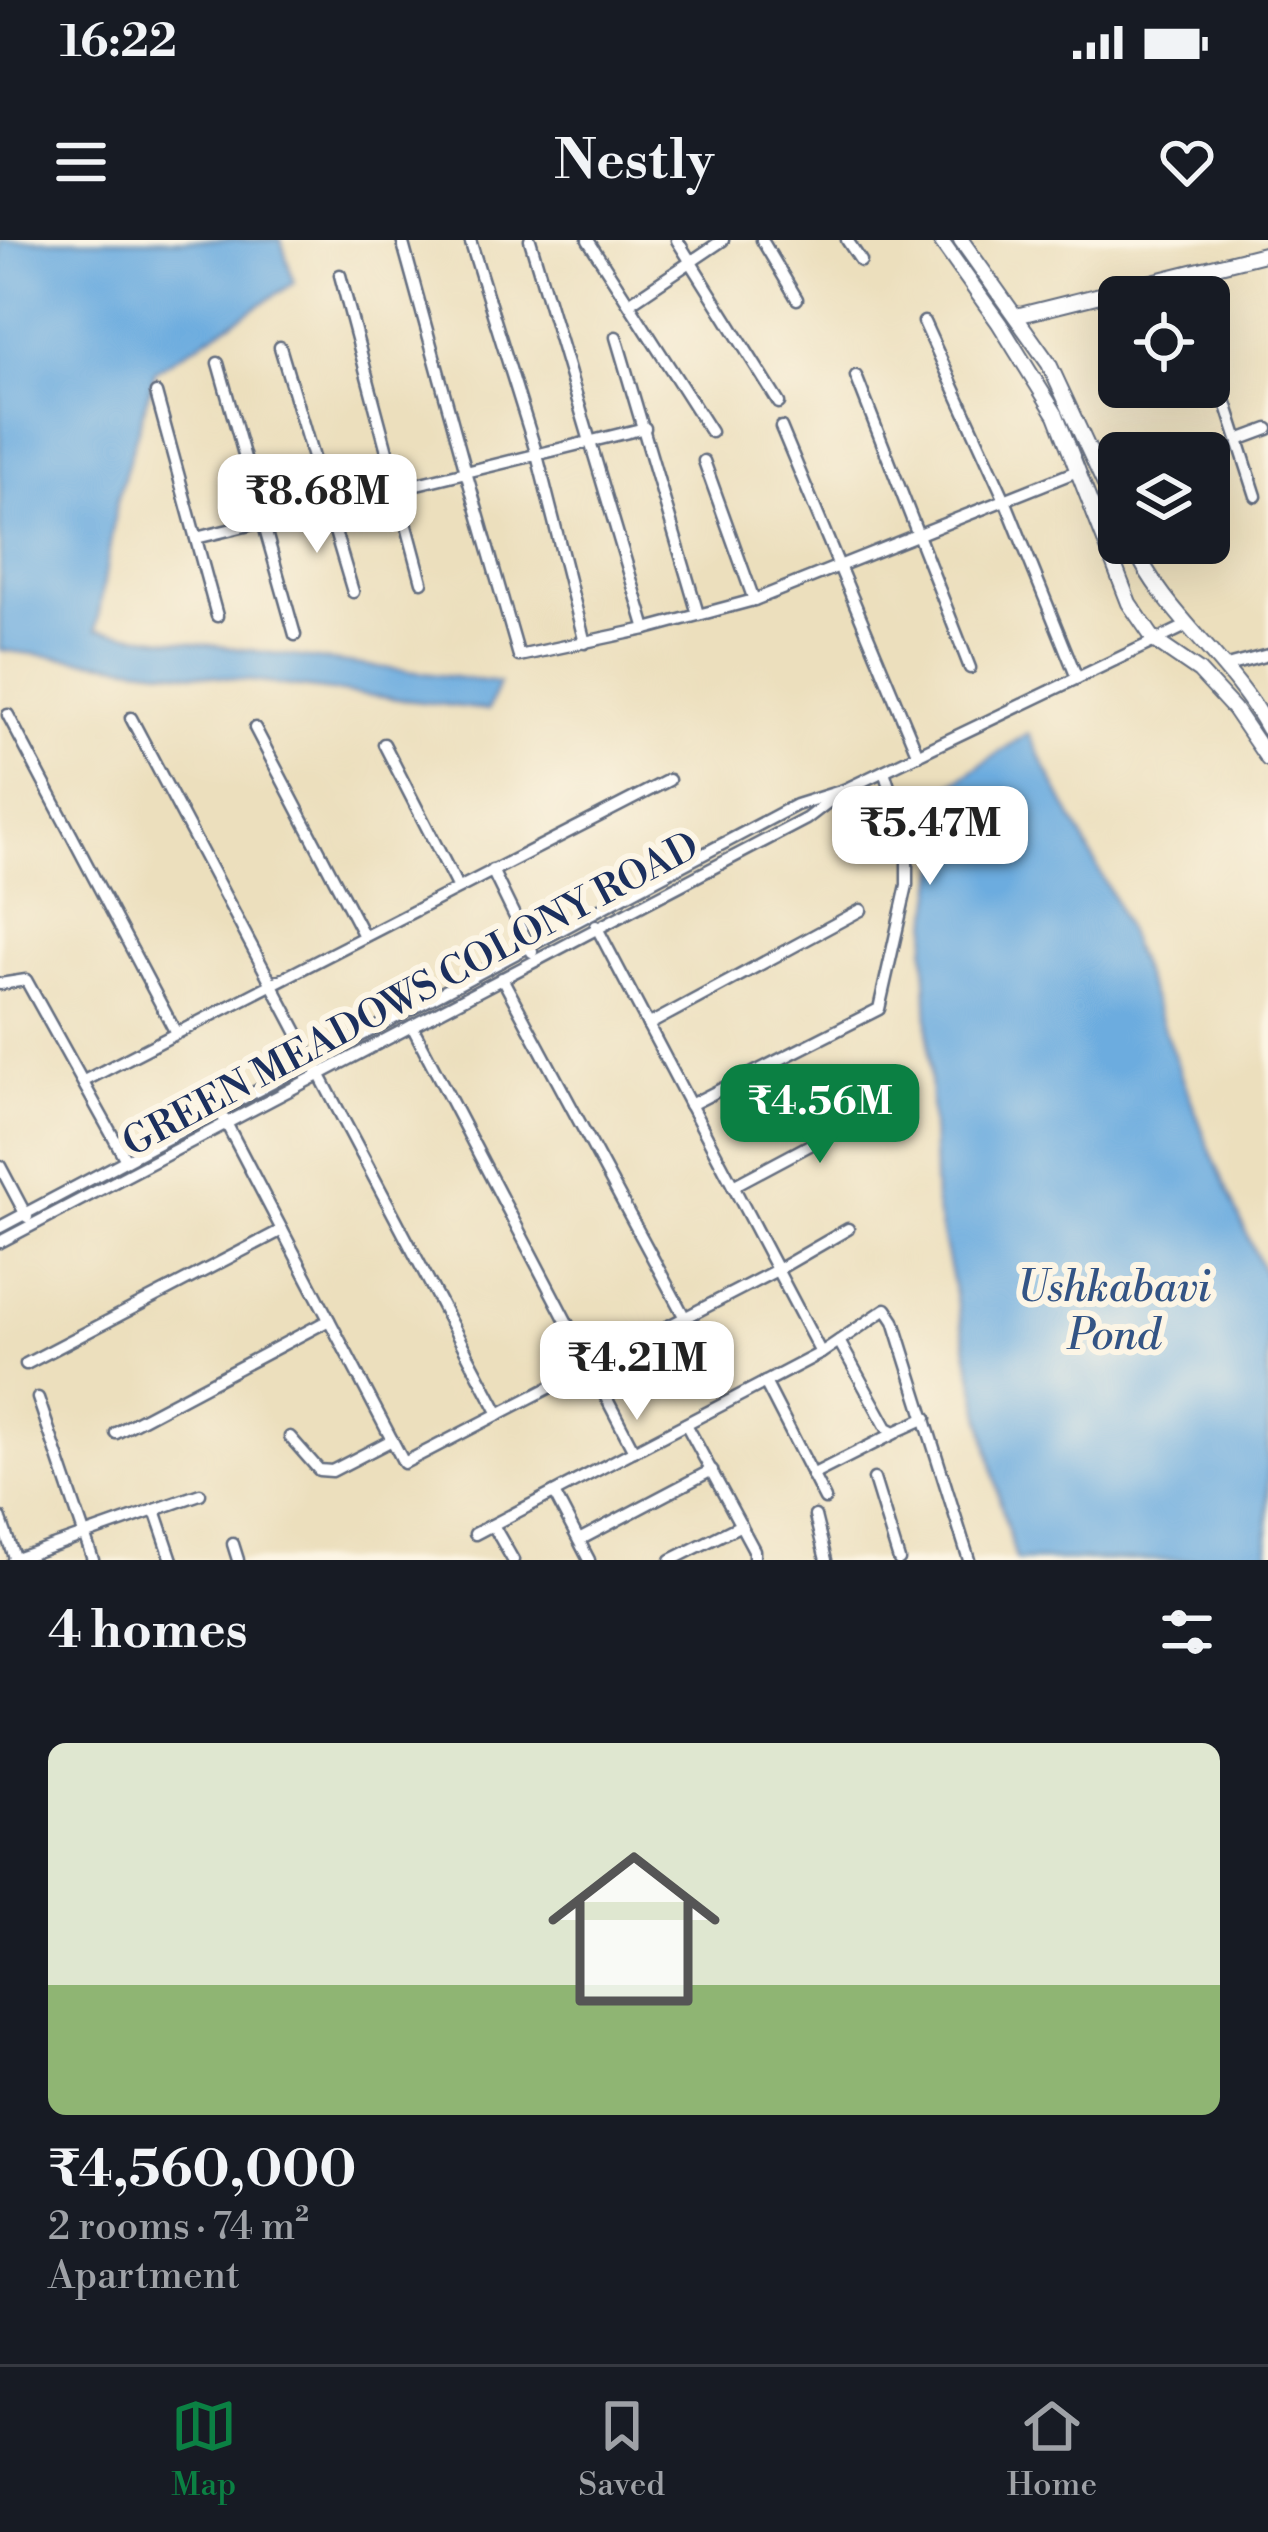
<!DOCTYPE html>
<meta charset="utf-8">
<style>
:root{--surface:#171b24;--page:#20242c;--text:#f1f3f6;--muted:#9ea1a6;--line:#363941;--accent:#0b8043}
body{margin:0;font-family:"Libre Bodoni",serif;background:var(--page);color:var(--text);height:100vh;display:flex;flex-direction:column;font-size:45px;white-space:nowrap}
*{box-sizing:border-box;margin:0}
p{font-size:39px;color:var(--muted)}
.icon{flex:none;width:66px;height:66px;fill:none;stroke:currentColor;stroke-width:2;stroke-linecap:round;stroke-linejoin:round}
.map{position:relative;height:1320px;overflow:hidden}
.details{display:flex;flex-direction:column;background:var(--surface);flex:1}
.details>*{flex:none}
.fabs{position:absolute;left:1098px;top:36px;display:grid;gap:24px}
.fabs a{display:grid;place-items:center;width:132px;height:132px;border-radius:18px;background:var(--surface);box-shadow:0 12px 48px #0002;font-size:60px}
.price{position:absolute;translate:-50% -102px;padding:0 27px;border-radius:24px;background:#fff;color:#222;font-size:39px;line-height:78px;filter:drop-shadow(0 3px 6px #0008)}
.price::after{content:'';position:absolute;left:50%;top:72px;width:36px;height:27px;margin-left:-18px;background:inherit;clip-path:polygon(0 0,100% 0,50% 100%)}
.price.active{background:var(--accent);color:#fff}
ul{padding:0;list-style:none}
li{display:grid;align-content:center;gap:24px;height:636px;padding:0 48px}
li+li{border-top:3px solid var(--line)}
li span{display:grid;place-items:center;height:372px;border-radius:18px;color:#555}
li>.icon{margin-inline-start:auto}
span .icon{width:216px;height:216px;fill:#fffc;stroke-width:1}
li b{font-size:51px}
h2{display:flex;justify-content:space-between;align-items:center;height:144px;padding:0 48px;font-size:51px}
.status{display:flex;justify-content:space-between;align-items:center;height:84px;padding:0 60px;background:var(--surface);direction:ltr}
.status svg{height:33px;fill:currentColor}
header{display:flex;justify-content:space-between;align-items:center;height:156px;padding:0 48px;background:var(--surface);font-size:54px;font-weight:800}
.dock{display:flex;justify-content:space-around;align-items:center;height:168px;border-top:3px solid var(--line);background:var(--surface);font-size:33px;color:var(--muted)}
.dock a{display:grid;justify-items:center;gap:6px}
.dock .active{color:var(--accent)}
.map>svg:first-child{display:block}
</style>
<div class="status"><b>16:22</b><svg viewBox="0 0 49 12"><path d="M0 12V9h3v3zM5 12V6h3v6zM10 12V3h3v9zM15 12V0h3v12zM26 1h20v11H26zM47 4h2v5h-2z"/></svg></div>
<header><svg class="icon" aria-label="menu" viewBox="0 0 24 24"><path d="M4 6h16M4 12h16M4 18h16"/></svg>Nestly<svg class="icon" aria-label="heart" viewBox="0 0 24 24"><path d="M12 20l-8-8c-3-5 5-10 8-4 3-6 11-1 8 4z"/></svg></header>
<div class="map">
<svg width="1268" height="1320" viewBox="0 0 1268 1320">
<rect width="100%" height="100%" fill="#fcf5e5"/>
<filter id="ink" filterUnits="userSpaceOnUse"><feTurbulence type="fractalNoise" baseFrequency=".00833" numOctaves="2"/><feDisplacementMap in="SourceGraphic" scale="24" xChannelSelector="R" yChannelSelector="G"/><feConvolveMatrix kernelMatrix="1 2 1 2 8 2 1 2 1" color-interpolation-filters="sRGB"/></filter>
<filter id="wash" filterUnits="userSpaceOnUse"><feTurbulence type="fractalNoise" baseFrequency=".004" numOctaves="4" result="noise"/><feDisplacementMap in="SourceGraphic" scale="48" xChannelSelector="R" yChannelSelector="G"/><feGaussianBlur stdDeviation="2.7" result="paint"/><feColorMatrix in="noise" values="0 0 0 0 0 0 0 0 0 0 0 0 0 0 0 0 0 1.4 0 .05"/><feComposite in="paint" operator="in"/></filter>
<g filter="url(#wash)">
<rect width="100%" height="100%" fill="#ecdfbd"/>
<g fill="#6cacdf" stroke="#446e9e" stroke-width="3">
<path d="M0,0H281L294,43L155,131L117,261L96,390L499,443L488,470L0,410Z"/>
<path d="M1028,493L1116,663L1212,915L1268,1042V1320H1016L999,1258L935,961L925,709L951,545Z"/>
</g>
</g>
<g filter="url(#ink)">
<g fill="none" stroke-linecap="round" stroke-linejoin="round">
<defs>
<g id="street">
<path d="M402,0L466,232L645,188"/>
<path d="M470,0L537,215L585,403"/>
<path d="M530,0L646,389"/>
<path d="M588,0L711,192"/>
<path d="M677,0L779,163"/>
<path d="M762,0L797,59"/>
<path d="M847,0L861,21"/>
<path d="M340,35L422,342"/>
<path d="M631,62L723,0"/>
<path d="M924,82L1005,260L1077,438"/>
<path d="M616,97L698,374"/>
<path d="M280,107L353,352"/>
<path d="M218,123L295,395"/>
<path d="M856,136L970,428"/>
<path d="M1220,144L1256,256"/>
<path d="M156,153L217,376"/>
<path d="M781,187L918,515"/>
<path d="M1241,199L1268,189"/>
<path d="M704,221L754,360"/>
<path d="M196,298L466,232L519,416L646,389L754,360L1077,231"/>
<path d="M1223,427L1268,415"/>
<path d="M8,475L176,793"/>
<path d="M131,478L499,1174"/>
<path d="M255,488L364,696"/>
<path d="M384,504L458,648"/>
<path d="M492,630L532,712"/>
<path d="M596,686L821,1113"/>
<path d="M502,738L685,1078"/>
<path d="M0,744L26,740L126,920"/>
<path d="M648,785L861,670"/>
<path d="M412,786L634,1211"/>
<path d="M84,841L669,540"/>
<path d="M690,865L879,769L907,645V603L884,531"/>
<path d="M224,879L404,1223L777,1030L848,989"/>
<path d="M0,926L27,977"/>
<path d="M733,946L885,865"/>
<path d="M0,987L796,565L844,550L1186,386"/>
<path d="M0,1002L806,579L836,556"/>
<path d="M839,1101L887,1188L895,1192L926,1178"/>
<path d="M26,1124L282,990"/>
<path d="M765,1142L825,1259"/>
<path d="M38,1158L93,1320"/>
<path d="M686,1184L754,1310V1320"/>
<path d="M116,1193L329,1080"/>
<path d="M290,1197L319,1230L332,1231L392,1200"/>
<path d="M812,1235L895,1193"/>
<path d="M874,1239L899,1320"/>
<path d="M554,1253L589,1320"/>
<path d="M155,1270L172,1320"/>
<path d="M815,1276L826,1320"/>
<path d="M0,1277L15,1320"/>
<path d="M493,1285L513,1320"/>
<path d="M475,1294L821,1113L886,1069L894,1081L969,1320"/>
<path d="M579,1300L712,1230"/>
<path d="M233,1304L238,1320"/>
<path d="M13,1320L200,1254"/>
<path d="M671,1320L741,1285"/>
</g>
<g id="secondary">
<path d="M940,0L999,83L1056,175L1129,363L1155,401L1199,431L1234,469L1268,519"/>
<path d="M961,0L1049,124L1119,275"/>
<path d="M1016,76L1268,13"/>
<path d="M1132,303C1164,375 1231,420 1268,489"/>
</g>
</defs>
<use href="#street" stroke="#646d7f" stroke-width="15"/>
<use href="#secondary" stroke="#646d7f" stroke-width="18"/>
<use href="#street" stroke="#fff" stroke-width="10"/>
<use href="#secondary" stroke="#fff" stroke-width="14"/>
</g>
</g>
<g text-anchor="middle" stroke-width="12" stroke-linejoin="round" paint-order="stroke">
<g font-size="39" fill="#1b2f5e" stroke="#fcf5e5">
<text transform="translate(410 753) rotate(-28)" y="14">GREEN MEADOWS COLONY ROAD</text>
</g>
<g font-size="42" font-style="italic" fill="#335485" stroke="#fcf5e5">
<text x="1114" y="1061">Ushkabavi<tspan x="1114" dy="48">Pond</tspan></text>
</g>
</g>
</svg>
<div class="fabs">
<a><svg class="icon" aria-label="locate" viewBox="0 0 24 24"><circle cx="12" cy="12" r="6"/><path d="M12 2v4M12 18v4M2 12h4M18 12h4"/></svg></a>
<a><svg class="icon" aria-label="layers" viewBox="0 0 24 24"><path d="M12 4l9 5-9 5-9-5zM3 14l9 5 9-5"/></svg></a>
</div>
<b class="price" style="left:317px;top:316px">₹8.68M</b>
<b class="price" style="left:930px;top:648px">₹5.47M</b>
<b class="price active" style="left:820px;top:926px">₹4.56M</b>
<b class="price" style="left:637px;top:1183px">₹4.21M</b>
</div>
<section class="details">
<h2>4 homes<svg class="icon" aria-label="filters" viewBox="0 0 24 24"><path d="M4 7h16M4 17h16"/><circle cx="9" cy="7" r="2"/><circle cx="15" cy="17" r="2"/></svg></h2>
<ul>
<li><span style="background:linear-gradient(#dfe7d0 65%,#8fb573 0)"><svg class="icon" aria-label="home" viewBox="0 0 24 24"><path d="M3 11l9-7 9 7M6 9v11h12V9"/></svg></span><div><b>₹4,560,000</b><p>2 rooms · 74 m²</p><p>Apartment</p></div></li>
</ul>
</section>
<nav class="dock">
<a class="active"><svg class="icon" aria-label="map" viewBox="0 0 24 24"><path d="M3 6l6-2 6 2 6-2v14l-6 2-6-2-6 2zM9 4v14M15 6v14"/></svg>Map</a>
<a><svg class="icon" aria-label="saved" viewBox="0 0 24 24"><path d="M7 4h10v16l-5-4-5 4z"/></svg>Saved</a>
<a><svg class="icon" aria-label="home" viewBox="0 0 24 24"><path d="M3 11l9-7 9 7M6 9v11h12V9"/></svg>Home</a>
</nav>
